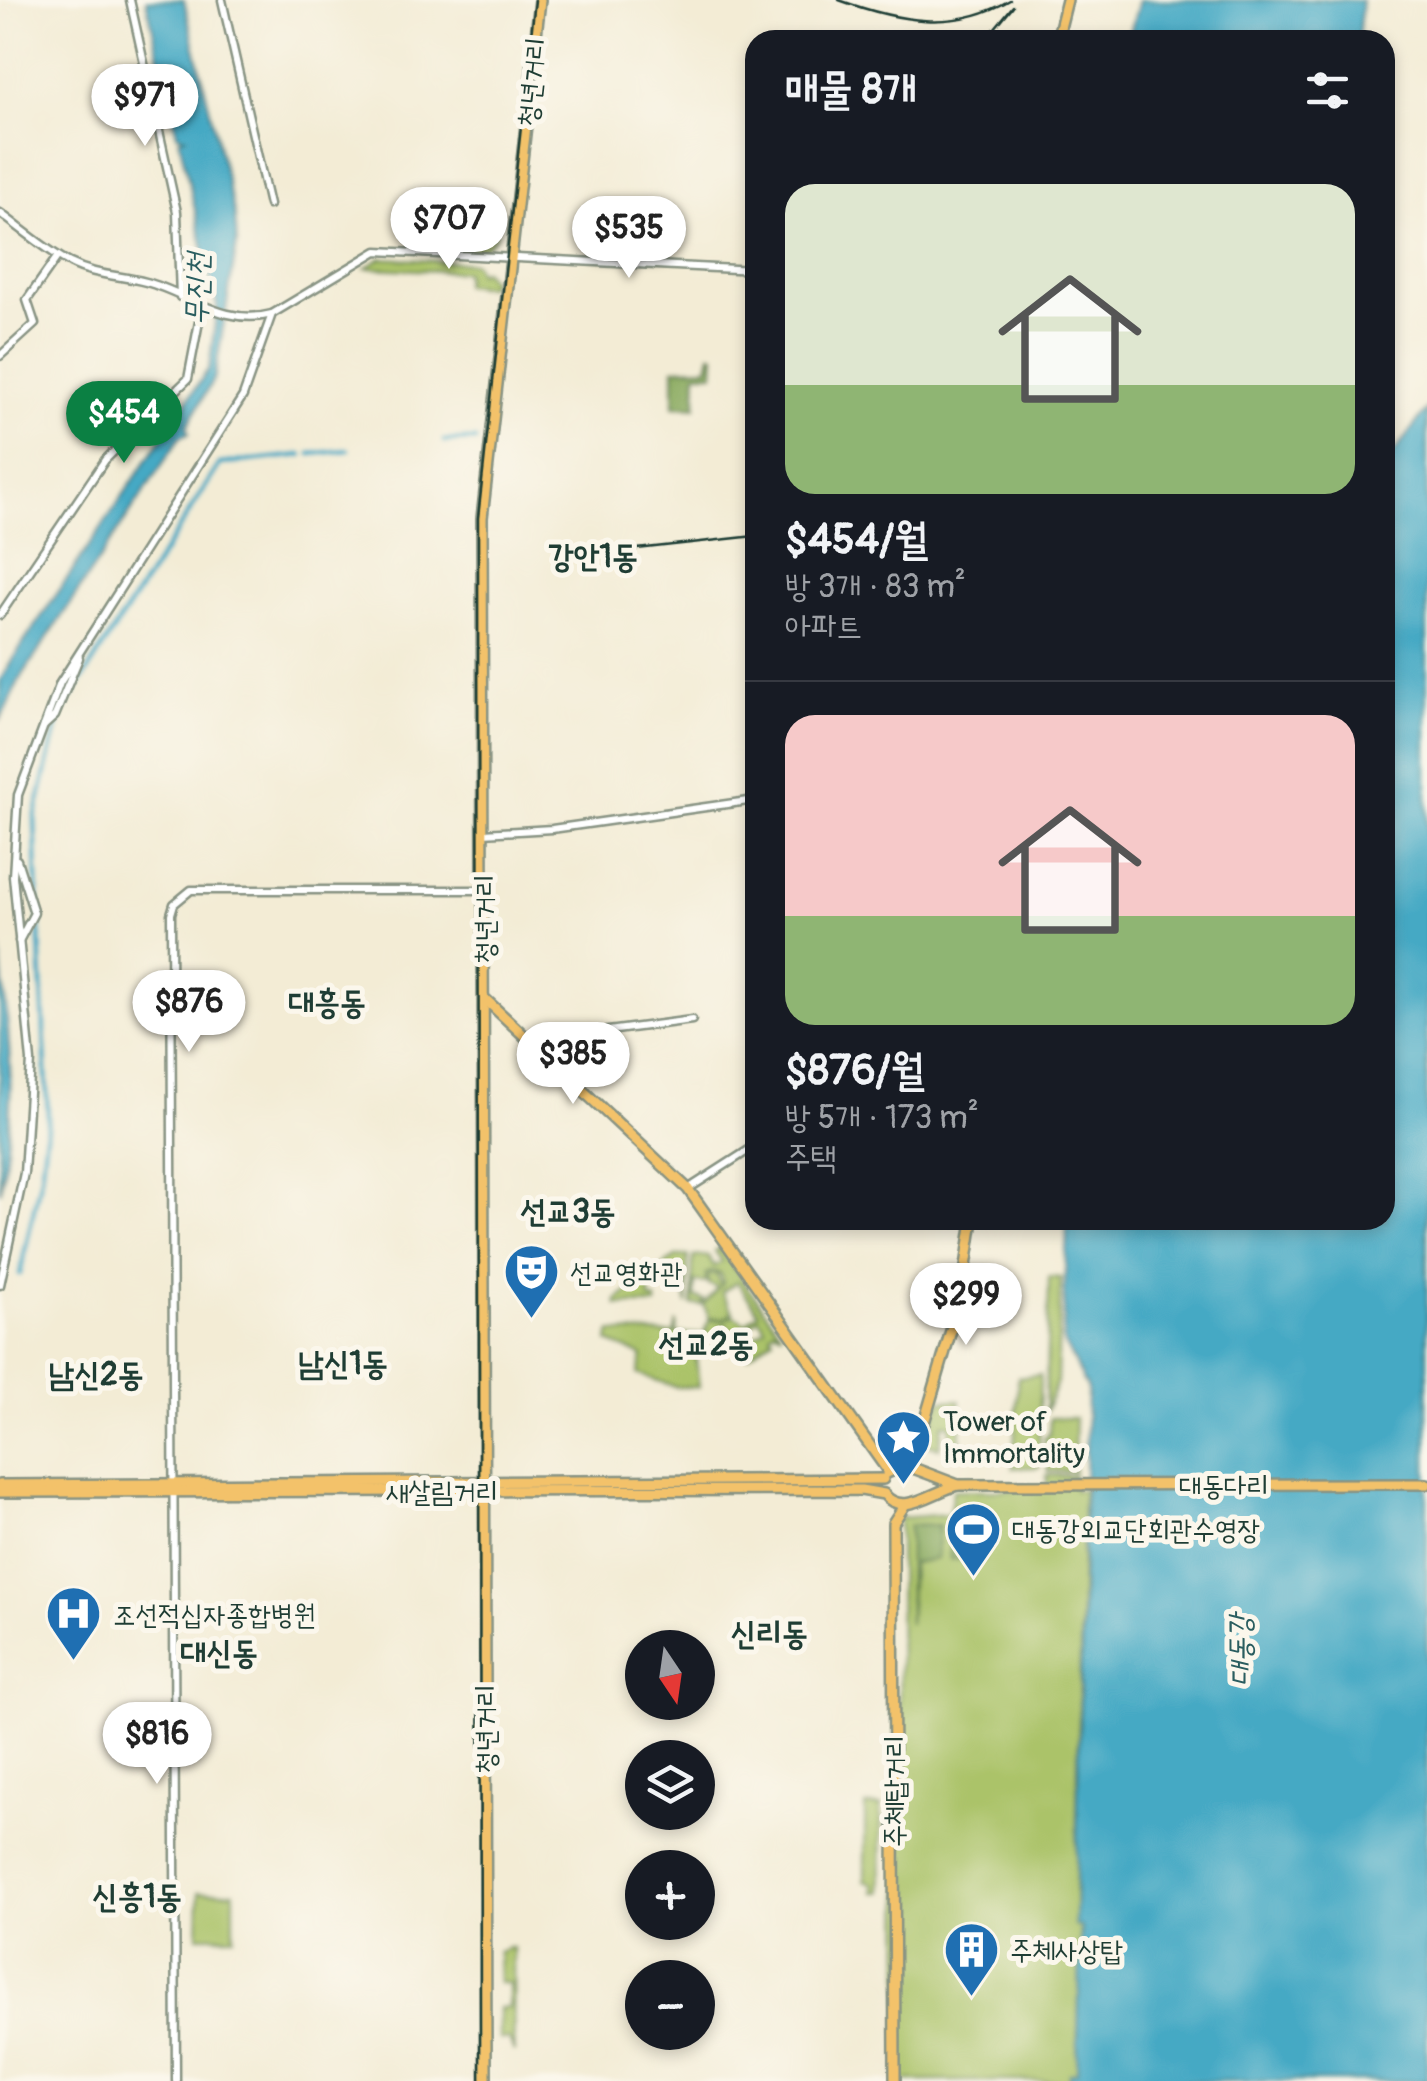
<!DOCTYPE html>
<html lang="ko">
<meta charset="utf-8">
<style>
:root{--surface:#171b24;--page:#20242c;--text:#f1f3f6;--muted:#9ea1a6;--line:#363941;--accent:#0b8043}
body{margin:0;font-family:Pangolin,"Poor Story",sans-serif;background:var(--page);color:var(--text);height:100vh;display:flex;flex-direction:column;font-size:38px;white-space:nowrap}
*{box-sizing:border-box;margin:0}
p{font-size:32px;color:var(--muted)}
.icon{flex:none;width:55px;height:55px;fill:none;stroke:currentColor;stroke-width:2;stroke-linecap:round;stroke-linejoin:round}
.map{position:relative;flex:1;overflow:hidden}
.details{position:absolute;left:745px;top:30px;width:650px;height:1200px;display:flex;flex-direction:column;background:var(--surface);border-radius:30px;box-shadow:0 5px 15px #0003}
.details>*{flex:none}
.needle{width:65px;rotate:167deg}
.fabs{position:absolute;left:625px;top:1630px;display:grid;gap:20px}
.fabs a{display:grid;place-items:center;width:90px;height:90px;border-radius:50%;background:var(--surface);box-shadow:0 5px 15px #0003;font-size:50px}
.price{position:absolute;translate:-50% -85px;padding:0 22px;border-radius:35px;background:#fff;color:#222;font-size:32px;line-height:65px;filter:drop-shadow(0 2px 5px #0008)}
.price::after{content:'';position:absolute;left:50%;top:60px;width:30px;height:22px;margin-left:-15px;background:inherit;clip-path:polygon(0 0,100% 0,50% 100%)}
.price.on{background:var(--accent);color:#fff}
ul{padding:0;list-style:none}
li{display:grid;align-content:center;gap:20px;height:530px;padding:0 40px}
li+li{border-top:2px solid var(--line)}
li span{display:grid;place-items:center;height:310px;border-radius:30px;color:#555}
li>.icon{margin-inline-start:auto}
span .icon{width:180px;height:180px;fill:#fffc;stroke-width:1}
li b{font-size:42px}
h2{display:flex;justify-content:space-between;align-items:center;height:120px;padding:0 40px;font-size:42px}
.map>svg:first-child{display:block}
</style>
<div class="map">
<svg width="1427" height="2081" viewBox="0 0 1427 2081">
<rect width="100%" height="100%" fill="#fbf7ec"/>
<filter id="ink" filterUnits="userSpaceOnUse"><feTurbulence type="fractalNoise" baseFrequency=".01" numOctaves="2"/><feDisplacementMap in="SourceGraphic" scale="20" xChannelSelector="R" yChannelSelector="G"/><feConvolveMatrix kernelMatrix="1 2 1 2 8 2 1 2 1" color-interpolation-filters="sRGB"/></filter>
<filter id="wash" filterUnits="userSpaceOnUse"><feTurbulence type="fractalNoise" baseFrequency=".0048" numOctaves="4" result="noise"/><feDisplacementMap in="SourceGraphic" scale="40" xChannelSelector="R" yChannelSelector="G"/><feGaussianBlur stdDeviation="2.25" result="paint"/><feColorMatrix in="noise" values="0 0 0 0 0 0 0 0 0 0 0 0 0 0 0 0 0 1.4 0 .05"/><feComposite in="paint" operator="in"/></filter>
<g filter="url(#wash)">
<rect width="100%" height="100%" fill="#f3ecd5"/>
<g fill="#abc369" stroke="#65804e" stroke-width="2.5">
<path d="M486,215L498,216L496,237L483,250L423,247L424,233L461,235L484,230Z"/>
<path d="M381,258L474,263L478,273L483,270L492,281L487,287L464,285L465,272L366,268Z"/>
<path d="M720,1248L781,1333L774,1329L770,1333L773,1338L748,1356L740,1346L765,1328L759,1318L735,1335L726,1324L708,1336H695L704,1341L695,1348L699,1387H675L638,1374L643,1356L608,1342L611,1332L674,1334L677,1322V1334H704L709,1320H724L734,1315L745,1323L759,1313L737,1282L722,1292L733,1312L724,1318H709L704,1305L718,1288L708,1284L707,1275L717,1274L721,1286L723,1283L721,1274L713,1271L706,1274V1283L695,1282L694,1297L704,1300L702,1305H692L693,1257L708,1256L714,1266L722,1262L715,1251Z"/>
<path d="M677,1256H688L687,1305L684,1279L656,1278L650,1283V1299L656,1300V1305H617V1300Z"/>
<path d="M1049,1277L1061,1278L1057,1382L1045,1413Z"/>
<path d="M1040,1375L1039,1467L1013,1468L1018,1377Z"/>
<path d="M960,1400L961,1440L950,1441V1424H943L939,1448L926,1443L940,1401Z"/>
<path d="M1050,1418H1075L1074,1472L1048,1471L1044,1438L1049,1434Z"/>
<path d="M1047,1475L1074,1476V1490H1083L1075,1926H1081L1077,2073H1071L1070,2081H901L899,1518L949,1514L953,1490H1047Z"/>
<path d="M865,1806H881L882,1892H874V1884L865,1881Z"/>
<path d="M199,1892H234V1936H198Z"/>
<path d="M509,1948H513L514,2052L509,2039H499V2008H509V1983H499L498,1952Z"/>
</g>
<g fill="#88a95d" stroke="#547348" stroke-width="2.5">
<path d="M711,354L715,355L714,373H697L696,407L674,406V368L708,367Z"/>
<path d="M984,1524V1560L950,1559L949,1533L962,1537L954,1525Z"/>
<path d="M939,1525L937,1559L912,1563L909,1624V1526Z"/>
</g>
<g fill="#44a9c4" stroke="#32737c" stroke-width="2.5">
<path d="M146,0H184L235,216L237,244L215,376L187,427L189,433L181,436L19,681L0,721V681L10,663L209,368L217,307L179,139L185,137L177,134Z"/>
<path d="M1139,0H1362L1358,40H1128Z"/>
<path d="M1427,409V2081H1070V2073L1077,2072L1081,1927L1075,1926L1087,1389L1063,1341L1067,1220H1385V464Z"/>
<path d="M0,948C9,1031 18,1109 0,1192Z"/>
</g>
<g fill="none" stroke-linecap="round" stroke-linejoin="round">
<g stroke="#44a9c4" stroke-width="5">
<path d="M444,441L475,440"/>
<path d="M311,454L348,450"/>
<path d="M38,910L35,818L60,714L220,464L302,455"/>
<path d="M20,1274L41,1176L48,1118L39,916"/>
</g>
</g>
</g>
<g filter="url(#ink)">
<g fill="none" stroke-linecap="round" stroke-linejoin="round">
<defs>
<g id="minor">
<path d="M130,0L177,212L180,297"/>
<path d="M222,0L269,205"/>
<path d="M0,213C23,230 45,249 70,263C95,276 120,275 146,282C189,293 224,327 272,314"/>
<path d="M0,356L35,324L27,300L58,256"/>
<path d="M0,615L105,460L188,379L202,306"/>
<path d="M44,726L55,716L79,658"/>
<path d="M483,833L552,829L755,800"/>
<path d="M17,860L34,913L19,941"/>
<path d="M532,1041L692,1020"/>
<path d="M688,1189L755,1146"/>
<path d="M0,1285L24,1173L31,1061L13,876L18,795L60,683L243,396L272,314L377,251L755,270"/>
<path d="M176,2081L171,914L174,904L191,890H482"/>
</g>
<g id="major">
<path d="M1057,40L1067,0"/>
<path d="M484,998L688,1189L888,1471"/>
<path d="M911,1467L962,1293L973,1220"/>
<path d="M887,1473L905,1465L958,1485L1427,1484"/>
<path d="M0,1485L883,1479"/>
<path d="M0,1492L861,1490L884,1494C902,1518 934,1491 958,1485"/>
<path d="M486,2081L482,518L540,0"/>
<path d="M895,2081L893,1523L904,1506"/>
</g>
</defs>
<use href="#minor" stroke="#899484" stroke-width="11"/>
<use href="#major" stroke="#899484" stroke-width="14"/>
<use href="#minor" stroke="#fff" stroke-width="6"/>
<use href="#major" stroke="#f3c26a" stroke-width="9"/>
<path stroke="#1f3d34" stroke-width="2.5" d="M480,2081L478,518L535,0"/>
<g stroke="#1f3d34" stroke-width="2.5">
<path d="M839,0C897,21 954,33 1010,0"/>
<path d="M985,40L1013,6"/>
<path d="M555,558L755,536"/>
</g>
</g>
</g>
<defs>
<symbol id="theatre-pin" viewBox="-11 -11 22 30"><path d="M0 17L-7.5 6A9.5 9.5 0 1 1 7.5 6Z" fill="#1f6fb2" stroke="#fbf7ec"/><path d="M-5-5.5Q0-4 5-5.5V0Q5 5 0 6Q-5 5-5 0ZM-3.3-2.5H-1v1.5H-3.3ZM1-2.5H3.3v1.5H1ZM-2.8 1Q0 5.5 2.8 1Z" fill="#fff"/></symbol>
<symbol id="sight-pin" viewBox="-11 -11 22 30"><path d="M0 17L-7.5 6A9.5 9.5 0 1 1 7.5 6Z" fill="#1f6fb2" stroke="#fbf7ec"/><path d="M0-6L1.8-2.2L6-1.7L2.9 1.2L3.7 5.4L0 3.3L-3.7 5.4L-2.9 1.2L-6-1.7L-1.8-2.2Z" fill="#fff"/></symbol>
<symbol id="stadium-pin" viewBox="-11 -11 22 30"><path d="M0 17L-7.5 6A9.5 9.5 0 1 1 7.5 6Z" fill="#1f6fb2" stroke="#fbf7ec"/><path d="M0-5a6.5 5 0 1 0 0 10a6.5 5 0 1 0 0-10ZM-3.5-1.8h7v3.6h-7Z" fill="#fff"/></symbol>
<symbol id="hospital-pin" viewBox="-11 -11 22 30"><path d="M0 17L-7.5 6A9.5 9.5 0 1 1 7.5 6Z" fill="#1f6fb2" stroke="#fbf7ec"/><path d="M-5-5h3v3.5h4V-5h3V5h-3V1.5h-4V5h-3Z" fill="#fff"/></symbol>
<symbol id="building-pin" viewBox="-11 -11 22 30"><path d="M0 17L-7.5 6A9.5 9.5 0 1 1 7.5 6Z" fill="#1f6fb2" stroke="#fbf7ec"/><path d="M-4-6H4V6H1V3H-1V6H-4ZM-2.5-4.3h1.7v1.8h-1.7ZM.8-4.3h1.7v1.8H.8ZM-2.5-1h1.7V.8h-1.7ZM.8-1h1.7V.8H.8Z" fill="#fff"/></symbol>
</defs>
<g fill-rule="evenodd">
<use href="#theatre-pin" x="500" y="1240" width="63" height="86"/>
<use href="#sight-pin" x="872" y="1406" width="63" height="86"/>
<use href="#stadium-pin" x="942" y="1498" width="63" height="86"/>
<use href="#hospital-pin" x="42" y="1582" width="63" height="86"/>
<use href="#building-pin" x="940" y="1918" width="63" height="86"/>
</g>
<g text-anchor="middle" stroke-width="10" stroke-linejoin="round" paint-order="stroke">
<g font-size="28" fill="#1f3d34" stroke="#fbf7ec">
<text transform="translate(531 82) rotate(-84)" y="10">청년거리</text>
<text transform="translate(484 919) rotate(-90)" y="10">청년거리</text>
<text x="1224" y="1495">대동다리</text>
<text x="442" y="1501">새살림거리</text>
<text transform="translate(485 1729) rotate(-90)" y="10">청년거리</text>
<text transform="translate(894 1791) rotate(-90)" y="10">주체탑거리</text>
</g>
<g font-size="28" fill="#1f3d34" stroke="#fbf7ec" text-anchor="start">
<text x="570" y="1282">선교영화관</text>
<text x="943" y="1431">Tower of<tspan x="943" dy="32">Immortality</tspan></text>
<text x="1012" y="1539">대동강외교단회관수영장</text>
<text x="113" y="1624">조선적십자종합병원</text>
<text x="1010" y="1960">주체사상탑</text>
</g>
<g font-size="30" font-style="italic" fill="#2a5d5f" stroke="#fbf7ec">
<text transform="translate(197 289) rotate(-89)" y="10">무진천</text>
<text transform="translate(1240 1650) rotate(-90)" y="10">대동강</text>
</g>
<g font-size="32" font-weight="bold" fill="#1f3d34" stroke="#fbf7ec">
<text x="593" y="567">강안1동</text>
<text x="327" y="1013">대흥동</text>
<text x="568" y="1222">선교3동</text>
<text x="706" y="1355">선교2동</text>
<text x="343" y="1374">남신1동</text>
<text x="96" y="1385">남신2동</text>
<text x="769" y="1644">신리동</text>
<text x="219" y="1663">대신동</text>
<text x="137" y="1907">신흥1동</text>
</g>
</g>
</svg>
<div class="fabs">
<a><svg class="needle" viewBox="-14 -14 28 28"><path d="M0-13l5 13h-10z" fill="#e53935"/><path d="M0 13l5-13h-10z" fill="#9ea1a6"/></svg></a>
<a><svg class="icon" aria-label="layers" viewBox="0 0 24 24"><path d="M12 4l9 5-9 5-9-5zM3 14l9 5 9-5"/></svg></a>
<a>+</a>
<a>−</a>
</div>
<b class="price" style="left:145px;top:149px">$971</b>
<b class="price" style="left:449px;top:272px">$707</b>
<b class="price" style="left:629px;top:281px">$535</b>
<b class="price on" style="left:124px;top:466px">$454</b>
<b class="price" style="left:189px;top:1055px">$876</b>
<b class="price" style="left:573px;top:1107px">$385</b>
<b class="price" style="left:966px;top:1348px">$299</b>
<b class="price" style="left:157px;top:1787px">$816</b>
<section class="details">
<h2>매물 8개<svg class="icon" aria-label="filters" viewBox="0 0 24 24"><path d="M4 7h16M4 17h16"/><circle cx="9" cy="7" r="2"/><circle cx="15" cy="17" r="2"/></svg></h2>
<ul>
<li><span style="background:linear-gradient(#dfe7d0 65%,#8fb573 0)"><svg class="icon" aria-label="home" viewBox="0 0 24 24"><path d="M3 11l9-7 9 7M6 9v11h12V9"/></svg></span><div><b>$454/월</b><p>방 3개 · 83 m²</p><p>아파트</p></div></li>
<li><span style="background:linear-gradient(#f6c9c9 65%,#8fb573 0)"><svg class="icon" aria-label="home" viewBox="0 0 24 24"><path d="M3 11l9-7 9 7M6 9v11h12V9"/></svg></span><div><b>$876/월</b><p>방 5개 · 173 m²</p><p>주택</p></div></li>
</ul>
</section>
</div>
